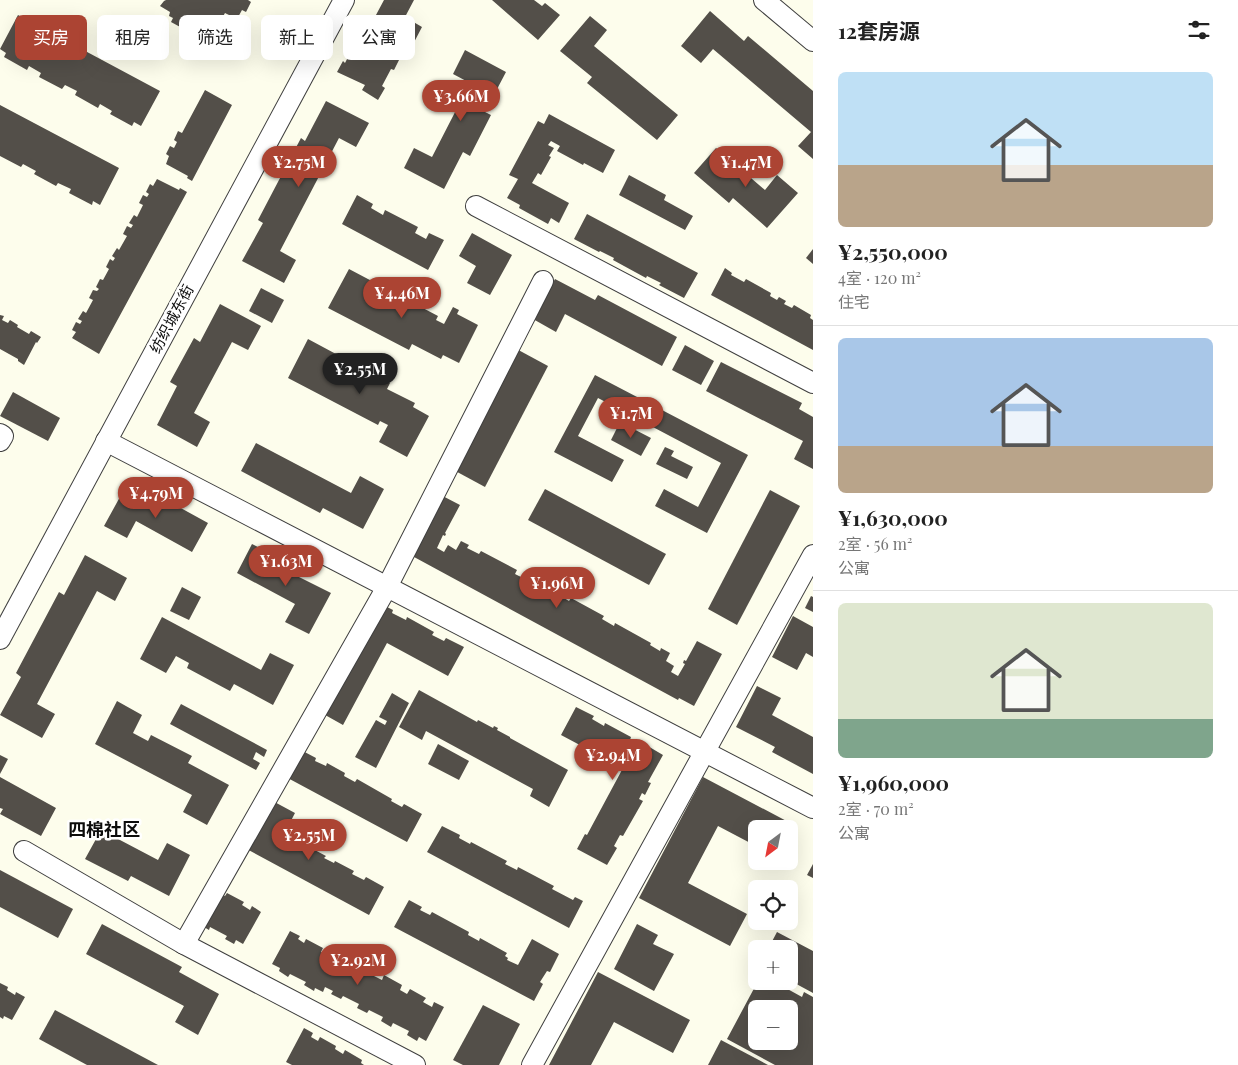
<!DOCTYPE html>
<html lang="zh">
<meta charset="utf-8">
<style>
:root{--surface:#fff;--page:#f6f6f6;--text:#222;--muted:#767676;--line:#e0e0e0;--accent:#ac4433}
body{margin:0;font-family:"Playfair Display","Noto Sans SC",serif;background:var(--page);color:var(--text);height:100vh;display:flex;flex-direction:column;font-size:19px;white-space:nowrap}
*{box-sizing:border-box;margin:0}
p{font-size:16px;color:var(--muted)}
.icon{flex:none;width:28px;height:28px;fill:none;stroke:currentColor;stroke-width:2;stroke-linecap:round;stroke-linejoin:round}
.map{position:relative;flex:1;overflow:hidden}
.details{display:flex;flex-direction:column;background:var(--surface);width:425px}
.details>*{flex:none}
.guide{position:absolute;left:15px;top:15px;width:475px;height:45px;display:flex;gap:10px}
.needle{width:32px;rotate:212deg}
.fabs{position:absolute;left:748px;top:820px;display:grid;gap:10px}
.fabs a{display:grid;place-items:center;width:50px;height:50px;border-radius:8px;background:var(--surface);box-shadow:0 5px 20px #0002;font-size:25px}
.price{position:absolute;translate:-50% -42px;padding:0 11px;border-radius:18px;background:var(--accent);color:#fff;font-size:16px;line-height:32px;filter:drop-shadow(0 1px 2px #0008)}
.price::after{content:'';position:absolute;left:50%;top:30px;width:15px;height:11px;margin-left:-8px;background:inherit;clip-path:polygon(0 0,100% 0,50% 100%)}
.price.selected{background:#222;color:#fff}
ul{padding:0;list-style:none}
li{display:grid;align-content:center;gap:10px;height:265px;padding:0 25px}
li+li{border-top:1px solid var(--line)}
li span{display:grid;place-items:center;height:155px;border-radius:8px;color:#555}
li>.icon{margin-inline-start:auto}
span .icon{width:90px;height:90px;fill:#fffc;stroke-width:1}
li b{font-size:21px}
h2{display:flex;justify-content:space-between;align-items:center;height:60px;padding:0 25px;font-size:21px}
.tag{padding:0 18px;border-radius:8px;background:var(--surface);box-shadow:0 5px 20px #0002;font-size:18px;line-height:45px}
.tag.selected{background:var(--accent);color:#fff}
main{display:flex;flex:1;min-height:0}
.map>svg:first-child{display:block}
</style>
<main>
<div class="map">
<svg width="813" height="1065" viewBox="0 0 813 1065">
<rect width="100%" height="100%" fill="#fdfdec"/>
<g fill="#534f49" fill-rule="evenodd">
<path d="M166,0H248L251,2L246,12L242,10L237,19L225,13L221,20L238,27L235,31H234L232,35L235,37L234,40L228,44L219,40L218,42L214,40L211,44L201,38L202,34L195,30L201,20L196,17L191,29L183,25L182,28L171,22L173,18L169,16L170,12L160,6L164,1Z"/>
<path d="M384,0H414L405,17L422,27L410,50L369,28Z"/>
<path d="M492,0H534L542,6L545,3L560,15L538,40Z"/>
<path d="M710,11L744,41L748,36L813,91V159L798,146L811,132L713,49L701,63L681,46Z"/>
<path d="M18,15L160,91L141,126L134,122L132,126L110,114L112,111L100,104L98,108L75,95L77,91L65,85L62,89L39,77L41,73L29,66L27,70L4,57L6,53L0,49Z"/>
<path d="M590,16L607,30L594,46L678,115L657,140L587,83L592,77L560,51Z"/>
<path d="M354,39L359,42L358,43L380,55L382,51L400,58L394,70L391,69L382,86L385,88L378,100L362,90L365,85L337,72L343,61L345,63L351,51L349,50Z"/>
<path d="M465,50L506,72L485,112L491,115L470,156L463,152L444,189L404,168L414,148L432,157L470,83L453,74Z"/>
<path d="M205,90L232,105L192,181L187,178L188,176L166,164L169,156L166,154L170,146L174,148L177,142L174,140L178,131L182,133Z"/>
<path d="M326,101L369,123L356,147L339,138L280,251L296,260L284,283L242,261L263,223L258,220L301,138L305,141Z"/>
<path d="M0,105L119,168L100,205L93,201L92,205L69,193L71,189L58,183L56,186L34,174L36,171L23,164L21,167L0,156Z"/>
<path d="M549,114L615,150L603,173L584,163L583,165L557,151L560,146L551,141L548,145L554,148L549,156L551,157L541,175L538,173L532,183L569,203L559,223L551,218L548,224L519,208L520,205L507,198L518,179L509,175L538,121L544,124Z"/>
<path d="M716,148L765,190L777,175L798,193L767,228L733,198L729,203L694,173Z"/>
<path d="M629,175L666,195L664,200L693,216L685,230L619,195Z"/>
<path d="M157,179L179,190L180,188L187,192L99,354L72,338L76,332L72,330L76,322L80,324L82,321L78,319L83,311L86,313L93,300L89,298L93,290L97,291L99,289L96,287L100,279L103,280L109,269L106,267L110,259L113,261L115,258L112,256L117,248L119,250L127,236L123,234L127,226L131,228L133,225L129,223L134,215L137,217L143,205L139,203L143,195L147,197L149,194L146,192L150,184L153,186Z"/>
<path d="M357,195L373,204L371,208L383,215L385,210L418,227L415,233L426,239L429,233L444,240L428,270L342,224Z"/>
<path d="M587,214L698,273L684,298L659,285L661,283L647,276L646,278L613,260L614,258L600,251L599,252L574,239Z"/>
<path d="M472,233L512,255L490,295L467,283L476,266L459,256Z"/>
<path d="M813,249V264L806,258Z"/>
<path d="M725,268L732,273L731,275L744,282L746,279L771,293L770,296L777,300L779,297L786,301L784,304L792,308L794,305L811,315L810,318L813,320V350L711,295Z"/>
<path d="M349,269L438,316L436,320L444,324L453,307L459,310L457,314L478,325L459,363L443,355L441,359L412,344L409,350L328,308Z"/>
<path d="M555,279L595,300L598,295L677,337L662,366L565,314L556,332L533,319Z"/>
<path d="M261,288L284,300L272,323L249,311Z"/>
<path d="M220,304L261,326L248,350L232,342L194,413L210,422L197,447L157,425L177,386L170,382L194,338L200,342Z"/>
<path d="M0,315L4,316L2,320L8,323L10,320L18,325L17,327L29,334L31,331L41,337L37,343L36,342L24,365L18,361V359L0,349Z"/>
<path d="M308,339L390,383L387,389L415,403L413,407L429,416L407,457L379,442L388,425L380,421L378,425L288,378Z"/>
<path d="M685,345L714,361L701,385L672,370Z"/>
<path d="M511,346L548,366L485,487L448,467Z"/>
<path d="M721,362L802,403L799,409L813,417V469L794,459L803,441L706,391Z"/>
<path d="M595,375L748,455L707,533L655,506L664,489L698,507L721,463L598,398L578,436L624,460L612,482L554,452Z"/>
<path d="M13,392L60,418L48,441L0,416Z"/>
<path d="M620,422L651,438L641,456L611,440Z"/>
<path d="M256,443L351,493L360,476L384,489L363,529L323,508L320,513L241,471Z"/>
<path d="M665,447L674,451L671,456L693,467L687,479L656,464Z"/>
<path d="M126,486L165,507L168,501L208,523L192,552L136,521L127,538L104,526Z"/>
<path d="M545,489L666,554L649,585L528,520Z"/>
<path d="M770,490L800,506L737,625L708,609Z"/>
<path d="M435,492L460,505L445,533L446,534L445,536L443,535L437,548L444,552L448,545L456,550L461,541L469,545L467,548L479,554L481,551L517,570L515,574L525,579L527,575L565,595L564,598L569,601L571,598L604,616L602,619L614,626L615,623L651,643L650,645L660,651L661,648L670,653L666,661L674,666L671,672L678,676L685,664L683,663L684,660L686,661L697,641L722,654L694,706L679,698L678,700L403,551Z"/>
<path d="M252,544L295,566L291,573L331,593L309,634L285,622L295,604L237,573Z"/>
<path d="M85,555L127,578L115,601L97,591L37,704L55,714L42,738L0,715L21,677L16,673L59,592L64,595Z"/>
<path d="M182,587L201,597L189,620L170,611Z"/>
<path d="M811,596L813,597V612L805,608Z"/>
<path d="M377,602L393,610L392,613L406,620L407,617L434,632L432,635L444,641L446,638L464,647L448,676L387,643L343,725L318,711Z"/>
<path d="M793,616L813,627V657L806,653L797,670L772,657Z"/>
<path d="M162,617L261,670L270,653L294,665L273,705L234,684L230,691L187,668L189,663L176,656L166,673L140,659Z"/>
<path d="M757,686L781,698L772,715L813,737V774L772,752L775,747L736,727Z"/>
<path d="M419,690L477,722L478,720L493,728L494,726L498,728L497,730L510,737V738L568,770L549,807L530,796L533,789L426,731L422,740L399,727Z"/>
<path d="M392,693L409,703L376,768L355,757L376,720L385,725L387,721L379,717Z"/>
<path d="M117,701L142,715L133,733L148,741L151,735L192,756L188,763L229,785L207,825L183,812L192,795L95,744Z"/>
<path d="M181,704L267,750L264,757L256,752L253,759L260,763L256,770L170,724Z"/>
<path d="M576,707L594,716L592,719L604,726L605,723L631,737L630,740L645,748L646,745L663,755L648,782L651,783L645,795L642,793L639,799L643,801L623,836L620,835L614,846L617,848L607,865L577,849L585,834L587,835L623,768L561,735Z"/>
<path d="M438,744L469,761L459,780L428,764Z"/>
<path d="M299,749L316,758L315,761L326,766L327,763L345,773L344,776L355,782L357,779L392,799L391,801L402,807L404,804L422,814L407,842L284,776Z"/>
<path d="M0,755L8,759L0,774Z"/>
<path d="M0,777L56,808L41,836L0,814L3,809L0,808Z"/>
<path d="M703,777L794,825L789,835V829H756V846L718,826L688,883L747,914L730,946L639,898Z"/>
<path d="M269,799L295,813L281,840L291,845L292,843L296,845L298,841L326,856L324,858L334,863L335,861L354,871L352,874L364,880L366,877L384,887L369,915L243,847Z"/>
<path d="M442,826L460,835L459,838L470,844L471,842L507,861L505,864L517,870L518,867L554,886L552,889L573,900L575,897L583,901L569,928L427,852Z"/>
<path d="M101,830L158,860L167,843L190,855L169,896L131,876L128,881L85,859Z"/>
<path d="M813,864V878L807,875Z"/>
<path d="M0,870L73,909L58,938L0,907Z"/>
<path d="M218,892L225,896L227,893L244,902L242,905L250,910L252,906L261,912L243,944L236,940L234,944L225,939L227,936L210,927L209,930L199,924Z"/>
<path d="M409,900L422,907L420,910L430,915L432,912L469,932L468,935L479,941L480,938L507,953L505,956L508,958L507,960L518,965L532,939L559,954L550,972L547,971L540,982L543,984L534,1001L394,927Z"/>
<path d="M102,924L182,967L179,972L219,994L198,1035L175,1022L184,1006L86,954Z"/>
<path d="M637,924L658,935L653,944L674,954L654,991L614,969Z"/>
<path d="M290,931L300,936L298,939L304,943L306,939L323,948L321,952L330,957L332,953L341,958L344,953L353,958L350,963L358,966L360,962L376,972L374,976L382,980L384,975L402,985L400,990L407,994L410,989L426,998L423,1002L432,1007L434,1002L444,1007L426,1041L419,1037L417,1041L407,1035L409,1031L393,1023L391,1027L381,1021L383,1017L369,1010L367,1013L357,1008L359,1004L343,996L341,999L331,994L333,991L325,987L323,992L315,988L314,991L304,985L306,982L290,974L288,977L279,971L280,968L272,964Z"/>
<path d="M777,932L813,951V993L789,980V949H768Z"/>
<path d="M598,972L690,1020L673,1053L614,1022L591,1065H549Z"/>
<path d="M758,981H773L802,997L804,992L813,997V1065H775L727,1039ZM756,1009H789V1041H756Z"/>
<path d="M0,983L8,987L7,990L15,995L16,992L25,997L12,1020L4,1016L3,1019L0,1017Z"/>
<path d="M483,1005L520,1024L499,1065H463L453,1060Z"/>
<path d="M55,1010L158,1065H87L39,1039Z"/>
<path d="M304,1028L313,1033L311,1037L318,1041L320,1037L336,1046L335,1049L343,1054L345,1050L362,1060L361,1063L364,1065H292L286,1062Z"/>
<path d="M721,1040L768,1065H708Z"/>
</g>
<g fill="none" stroke-linecap="round" stroke-linejoin="round">
<defs>
<g id="minor">
<path d="M764,0L813,41"/>
<path d="M476,206L813,383"/>
<path d="M0,434L3,436L0,441"/>
<path d="M106,441L813,808"/>
<path d="M0,639L344,0"/>
<path d="M24,851L184,944L415,1065"/>
<path d="M184,944L387,587L543,281"/>
<path d="M532,1065L813,555"/>
</g>
</defs>
<use href="#minor" stroke="#3f3f3f" stroke-width="22"/>
<use href="#minor" stroke="#fff" stroke-width="20"/>
</g>
<g text-anchor="middle" stroke-width="5" stroke-linejoin="round" paint-order="stroke">
<g font-size="15" fill="#0c0c0c" stroke="#fff">
<text transform="translate(172 319) rotate(-62)" y="5">纺织城东街</text>
</g>
<g font-size="18" font-weight="bold" fill="#0c0c0c" stroke="#fff">
<text x="104" y="836">四棉社区</text>
</g>
</g>
</svg>
<div class="fabs">
<a><svg class="needle" viewBox="-14 -14 28 28"><path d="M0-13l5 13h-10z" fill="#e53935"/><path d="M0 13l5-13h-10z" fill="#767676"/></svg></a>
<a><svg class="icon" aria-label="locate" viewBox="0 0 24 24"><circle cx="12" cy="12" r="6"/><path d="M12 2v4M12 18v4M2 12h4M18 12h4"/></svg></a>
<a>+</a>
<a>−</a>
</div>
<b class="price" style="left:461px;top:122px">¥3.66M</b>
<b class="price" style="left:299px;top:188px">¥2.75M</b>
<b class="price" style="left:746px;top:188px">¥1.47M</b>
<b class="price" style="left:402px;top:319px">¥4.46M</b>
<b class="price selected" style="left:360px;top:395px">¥2.55M</b>
<b class="price" style="left:631px;top:439px">¥1.7M</b>
<b class="price" style="left:156px;top:519px">¥4.79M</b>
<b class="price" style="left:286px;top:587px">¥1.63M</b>
<b class="price" style="left:557px;top:609px">¥1.96M</b>
<b class="price" style="left:613px;top:781px">¥2.94M</b>
<b class="price" style="left:309px;top:861px">¥2.55M</b>
<b class="price" style="left:358px;top:986px">¥2.92M</b>
<div class="guide">
<a class="tag selected">买房</a>
<a class="tag">租房</a>
<a class="tag">筛选</a>
<a class="tag">新上</a>
<a class="tag">公寓</a>
</div>
</div>
<section class="details">
<h2>12套房源<svg class="icon" aria-label="filters" viewBox="0 0 24 24"><path d="M4 7h16M4 17h16"/><circle cx="9" cy="7" r="2"/><circle cx="15" cy="17" r="2"/></svg></h2>
<ul>
<li><span style="background:linear-gradient(#bfe0f5 60%,#b9a48a 0)"><svg class="icon" aria-label="home" viewBox="0 0 24 24"><path d="M3 11l9-7 9 7M6 9v11h12V9"/></svg></span><div><b>¥2,550,000</b><p>4室 · 120 m²</p><p>住宅</p></div></li>
<li><span style="background:linear-gradient(#a9c7e8 70%,#b9a48a 0)"><svg class="icon" aria-label="home" viewBox="0 0 24 24"><path d="M3 11l9-7 9 7M6 9v11h12V9"/></svg></span><div><b>¥1,630,000</b><p>2室 · 56 m²</p><p>公寓</p></div></li>
<li><span style="background:linear-gradient(#dfe7d0 75%,#7fa58c 0)"><svg class="icon" aria-label="home" viewBox="0 0 24 24"><path d="M3 11l9-7 9 7M6 9v11h12V9"/></svg></span><div><b>¥1,960,000</b><p>2室 · 70 m²</p><p>公寓</p></div></li>
</ul>
</section>
</main>
